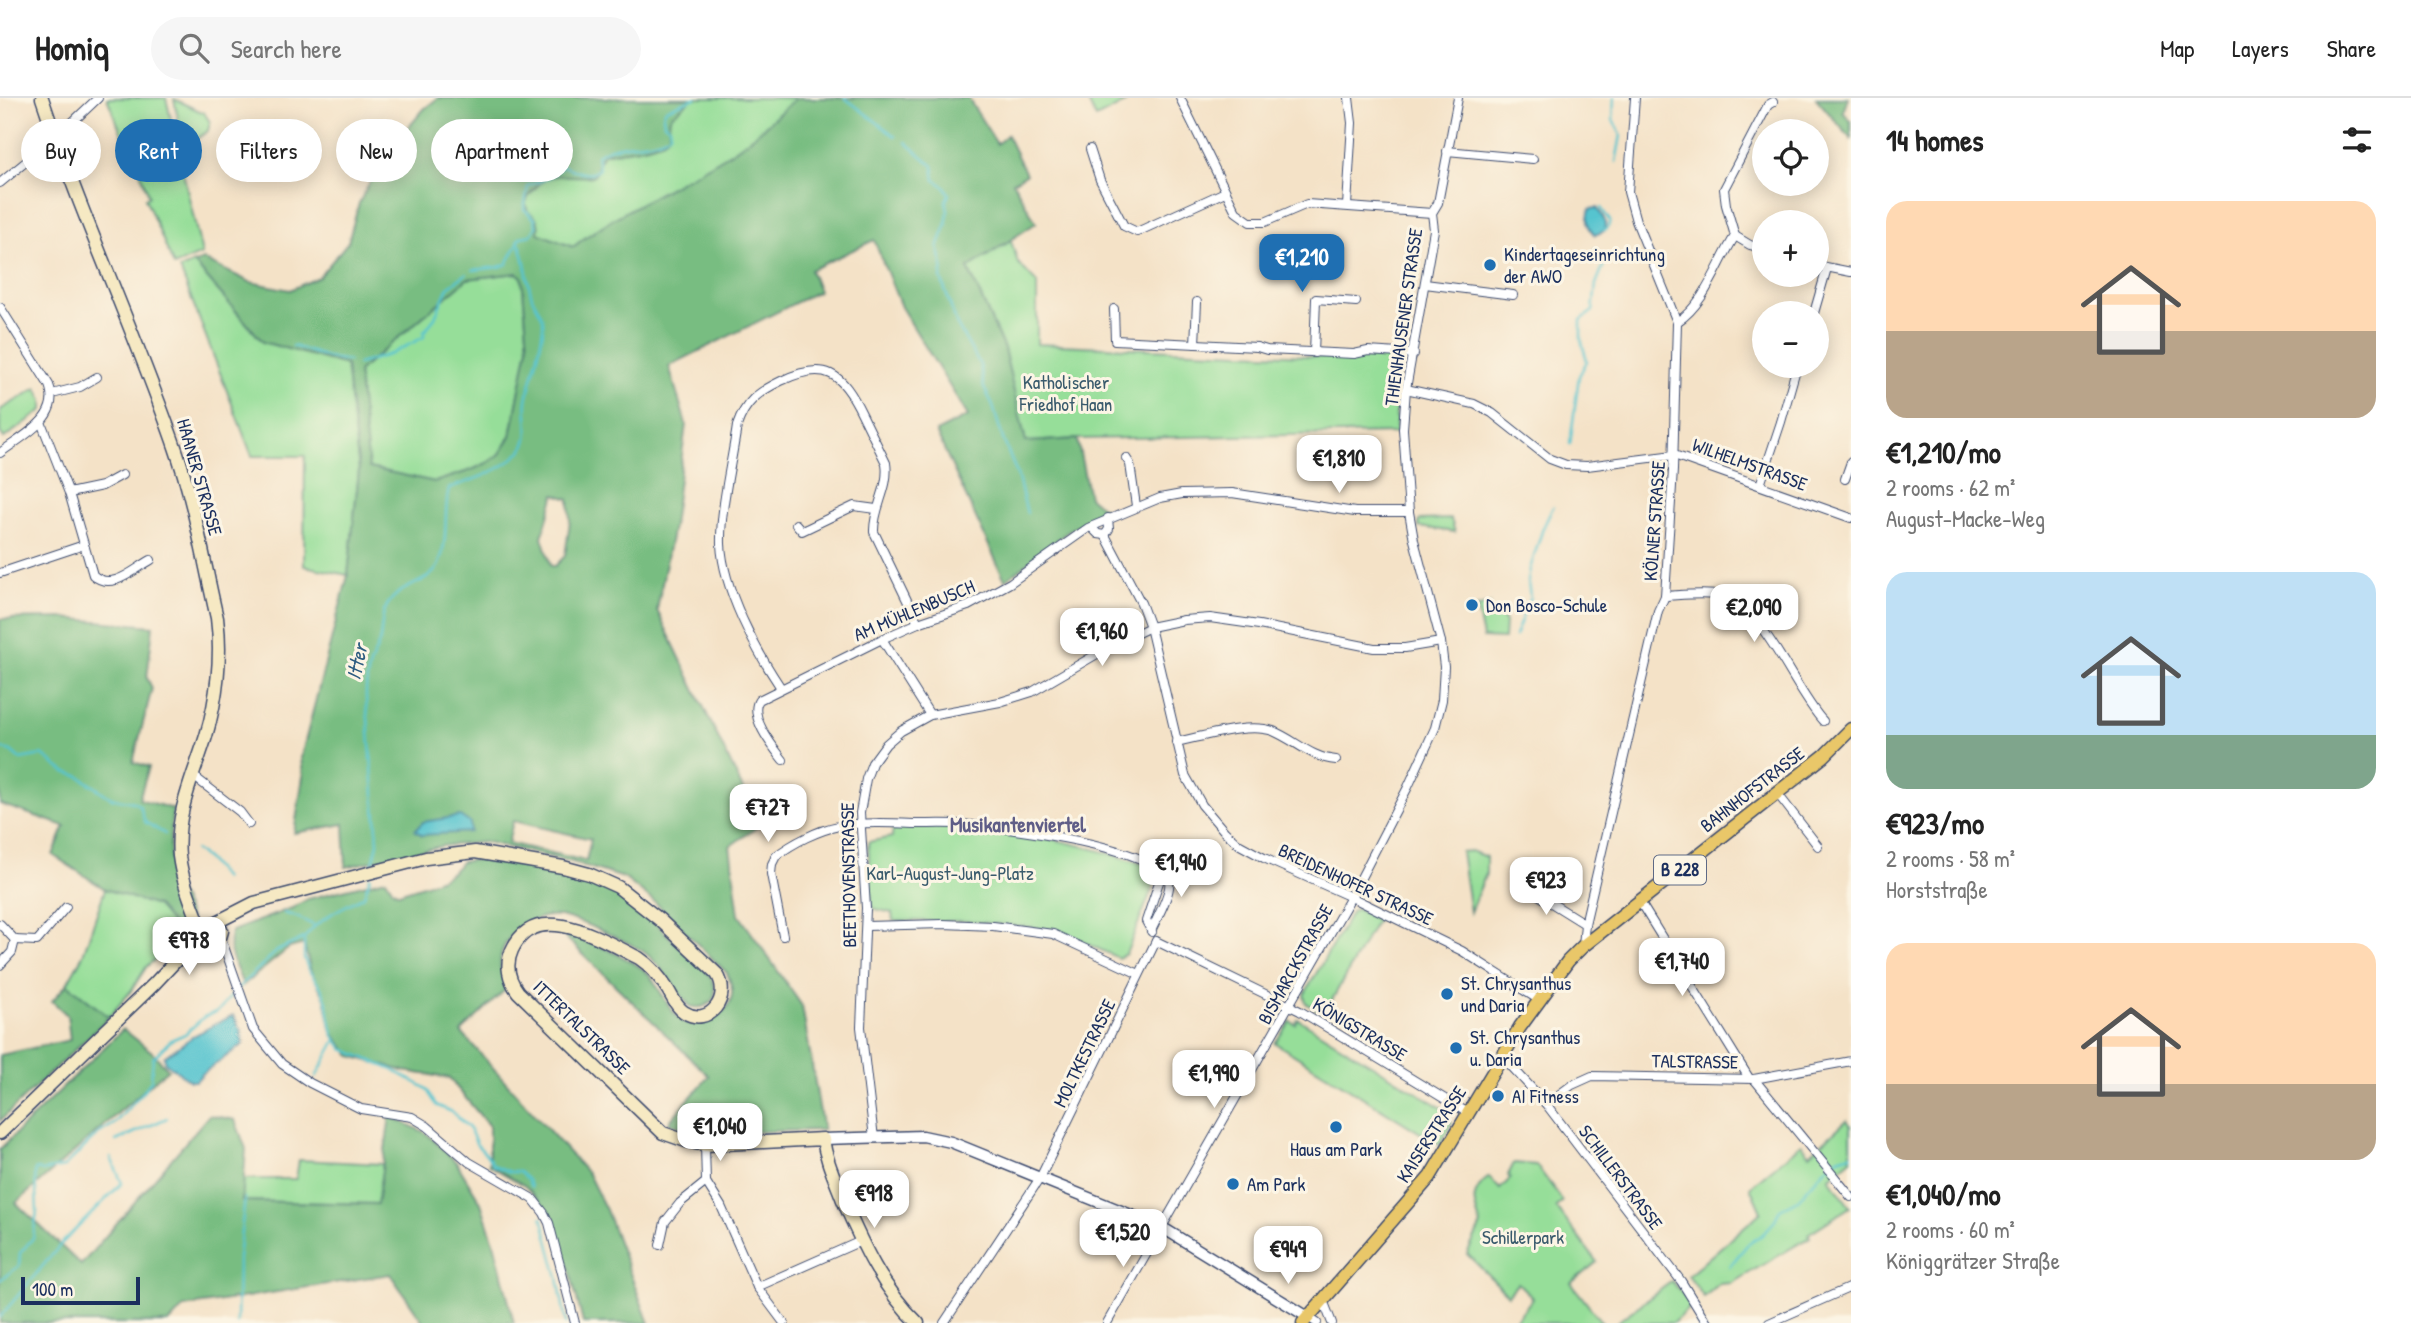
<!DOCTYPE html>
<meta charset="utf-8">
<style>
:root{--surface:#fff;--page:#f6f6f6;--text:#222;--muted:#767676;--line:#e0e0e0;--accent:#1f6fb2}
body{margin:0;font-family:"Patrick Hand",sans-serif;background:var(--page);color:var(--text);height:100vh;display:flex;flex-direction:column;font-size:26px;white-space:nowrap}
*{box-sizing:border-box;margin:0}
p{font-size:23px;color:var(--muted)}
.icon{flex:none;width:38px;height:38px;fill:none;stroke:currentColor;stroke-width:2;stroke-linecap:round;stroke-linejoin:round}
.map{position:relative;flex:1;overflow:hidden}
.drawer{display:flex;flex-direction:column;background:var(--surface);width:560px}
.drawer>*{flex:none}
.guide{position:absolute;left:21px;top:21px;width:665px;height:63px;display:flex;gap:14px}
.fabs{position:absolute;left:1752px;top:21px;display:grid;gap:14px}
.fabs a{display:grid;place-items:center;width:77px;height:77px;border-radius:50%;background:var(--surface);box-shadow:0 4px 18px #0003;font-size:35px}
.scale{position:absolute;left:21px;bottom:18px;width:119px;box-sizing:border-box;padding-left:7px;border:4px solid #1b2f5e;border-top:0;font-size:19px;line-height:24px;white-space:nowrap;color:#1b2f5e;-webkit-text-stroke:5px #fcf5e5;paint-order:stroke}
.price{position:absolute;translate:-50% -60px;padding:0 16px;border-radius:14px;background:#fff;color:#222;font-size:23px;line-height:46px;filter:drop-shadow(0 2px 4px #0008)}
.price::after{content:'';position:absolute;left:50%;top:42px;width:21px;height:16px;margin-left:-10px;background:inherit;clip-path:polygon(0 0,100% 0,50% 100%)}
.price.active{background:var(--accent);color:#fff}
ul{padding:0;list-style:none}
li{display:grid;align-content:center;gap:14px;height:371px;padding:0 35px}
li span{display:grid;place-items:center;height:217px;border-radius:21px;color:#555}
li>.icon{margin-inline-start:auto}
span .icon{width:126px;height:126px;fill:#fffc;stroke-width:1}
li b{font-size:30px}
h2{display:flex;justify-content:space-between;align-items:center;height:84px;padding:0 35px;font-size:30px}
.chip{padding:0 24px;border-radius:32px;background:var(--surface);box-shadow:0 4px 18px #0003;font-size:24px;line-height:63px}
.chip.active{background:var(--accent);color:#fff}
header{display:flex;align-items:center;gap:42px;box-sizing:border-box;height:98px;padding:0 35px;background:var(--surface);border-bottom:2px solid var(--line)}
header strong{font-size:33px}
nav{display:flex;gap:38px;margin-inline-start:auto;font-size:24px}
.search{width:490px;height:63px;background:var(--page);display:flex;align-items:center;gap:18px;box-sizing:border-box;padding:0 24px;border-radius:38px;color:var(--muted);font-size:26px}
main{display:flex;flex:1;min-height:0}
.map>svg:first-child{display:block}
</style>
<header>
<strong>Homiq</strong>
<div class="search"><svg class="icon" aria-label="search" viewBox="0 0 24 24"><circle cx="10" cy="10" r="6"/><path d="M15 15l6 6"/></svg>Search here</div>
<nav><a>Map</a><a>Layers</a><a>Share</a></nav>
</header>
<main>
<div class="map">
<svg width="1851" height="1225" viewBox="0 0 1851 1225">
<rect width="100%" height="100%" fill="#fcf5e5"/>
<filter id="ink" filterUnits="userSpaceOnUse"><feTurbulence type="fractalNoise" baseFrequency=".0143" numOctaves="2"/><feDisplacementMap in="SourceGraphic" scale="14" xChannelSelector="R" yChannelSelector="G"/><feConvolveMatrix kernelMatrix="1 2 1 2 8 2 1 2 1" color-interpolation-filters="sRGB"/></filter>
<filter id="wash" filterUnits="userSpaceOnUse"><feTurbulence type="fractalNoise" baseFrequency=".00686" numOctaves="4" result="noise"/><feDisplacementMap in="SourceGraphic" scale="28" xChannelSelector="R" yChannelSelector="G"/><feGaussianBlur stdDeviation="1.57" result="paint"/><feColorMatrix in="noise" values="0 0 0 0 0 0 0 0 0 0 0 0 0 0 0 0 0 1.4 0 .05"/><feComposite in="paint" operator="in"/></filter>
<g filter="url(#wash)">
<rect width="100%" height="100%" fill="#f4e2c7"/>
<g fill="#96de99" stroke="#58867c" stroke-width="2">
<path d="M107,0H166L202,156L174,168L145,100L149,98L132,52L129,53Z"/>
<path d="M693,0H796C775,19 754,40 730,55C678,88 621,111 573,149L537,135C540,124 538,119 528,114L525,104C534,90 546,75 564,76C574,77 582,79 592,78L604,56C617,53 665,49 669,36C670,31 668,25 670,19Z"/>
<path d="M1086,0H1123L1125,5L1096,20Z"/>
<path d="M174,1L204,15L210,24L208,33L184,50Z"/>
<path d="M1011,143L1018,165L1037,185V246L1353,260L1401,259L1396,291V335L1077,341L1026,344L1004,251L968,170Z"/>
<path d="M194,165L263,244L346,267L359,372L348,477L304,468L305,358H252L180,171Z"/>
<path d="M517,175L522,179L528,249L511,338L500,356L489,364L472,372L435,384L368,370L358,274L467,181Z"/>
<path d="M37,290L43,302V312L4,340L0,334V312Z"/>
<path d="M1451,421L1455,434L1419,429V422Z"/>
<path d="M1490,506L1489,520L1502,517L1505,524L1504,541L1483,540L1477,510Z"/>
<path d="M951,728C1019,732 1084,745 1148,768L1154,774V786L1126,856L1118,860L1058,832L967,823H893L892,815L872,810L868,744L892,739L893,729Z"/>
<path d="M1471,753L1486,759V776L1470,814L1461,754Z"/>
<path d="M105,791L157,808L186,843L163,855L147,868L131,893L109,919L67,886L83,857Z"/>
<path d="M1357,811L1377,822L1324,916L1306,905L1304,897L1352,813Z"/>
<path d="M1298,921L1447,1013L1444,1018L1452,1024L1440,1047L1275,945L1290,923L1295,926Z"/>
<path d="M1847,1022L1851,1028V1061L1829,1080L1850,1109L1808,1136L1810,1139L1732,1185L1719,1186L1704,1199L1688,1178L1761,1114L1750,1089L1801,1046L1810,1056Z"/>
<path d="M299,1062L383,1066L378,1106L242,1103L244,1081H296Z"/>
<path d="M1514,1065L1536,1067L1563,1103L1556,1109L1597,1164L1571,1185L1602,1225H1513L1533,1200L1518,1185L1508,1197L1467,1156L1481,1127C1473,1106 1469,1094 1489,1079L1500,1091L1510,1081L1508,1077Z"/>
<path d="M1672,1183L1692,1207L1673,1225H1616Z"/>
</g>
<g fill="#78bd81" stroke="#4a7670" stroke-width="2" fill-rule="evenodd">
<path d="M438,0H693L670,19C668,25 670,31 669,36C665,49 617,53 604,55L599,62L597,74L592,78C570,81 552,70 535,90C530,96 525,102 525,110C532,121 541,119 538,135L573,149C621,111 678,88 730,55C754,40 775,19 796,0H968L997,46L1007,37L1026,76L1013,84L1036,125L968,170L1004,251L1026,344L1077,341L1089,399L1107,413L1070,432L1005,482L936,334L968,318L901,209L874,142L810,172L819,193L669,268L686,326L673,428L657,512L760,727L730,748L739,817L802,908L823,1032L693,1035L669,1024L709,978L558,832C583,842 634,859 650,878C660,890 672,920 686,925C704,930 730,916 732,896C733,889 730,882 727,875L658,807L624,780L572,764L486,744L442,748L346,769L344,726L294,735L303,679L301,659L348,477L359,372L346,267L263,244L194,165L204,162L250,184L290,192L319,179L348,144L359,105L381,62L424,11ZM517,175L522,179L528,249L511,338L500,356L489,364L472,372L435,384L369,370L358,274L467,181ZM555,396L569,401L570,423L565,458L555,468H551L542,439ZM513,723L591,741L586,763L508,745Z"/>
<path d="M1816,0H1848L1843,14L1851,23V41Z"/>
<path d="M61,520L153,528L147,580L152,590L133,664L149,669L139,701L173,711C170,733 168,756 173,778C178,799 192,814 192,836L186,843L157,808L105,791L53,757L65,728L0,706V521Z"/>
<path d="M472,762C525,767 585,772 630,803C649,816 665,835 681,850C693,861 713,874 715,891C716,906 702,912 690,908C674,891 663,868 644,854C631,845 575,820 559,818C536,815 505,835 501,858C499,869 503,880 507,890L461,934L588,1076L606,1112L649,1225H583L570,1173L551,1116L525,1088L489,1067V1028L449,980L404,973L351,958L332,934L325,900L311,874L304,846L289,850L243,887C237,871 224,849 232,833L292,810L308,801L386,781L393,792L399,795C418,788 450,782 461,764Z"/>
<path d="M67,886L109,919L0,1023V957L70,942L67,917L52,903Z"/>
<path d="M123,931L152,954L168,971L16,1105L81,1167L209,1017L235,1022L246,1051L242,1103L377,1106L390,1018L426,1035L456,1064L481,1105L495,1148L514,1225H424L390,1176L184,1209L170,1224L167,1225H0V1051Z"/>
</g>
<g fill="#57c4cf" stroke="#397a96" stroke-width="2">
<path d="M1597,110C1603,119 1607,123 1604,133L1595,137C1586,129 1587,121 1590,111Z"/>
<path d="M460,718L470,725V734L422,737L415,732L423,724Z"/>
<path d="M233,917L241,933L243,946L202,976L196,983H190L166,965L164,959L195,937Z"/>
</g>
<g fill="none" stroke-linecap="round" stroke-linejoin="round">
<g stroke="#57c4cf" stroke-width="2.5">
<path d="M845,0L895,38"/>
<path d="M1614,0L1613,22L1621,37L1616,64"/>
<path d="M906,44L933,68L935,82L945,89L949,96L946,103L948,113L946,128L938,149L943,168L941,180L957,227L980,267L984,290L992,305L1003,341L1017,376L1027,415"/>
<path d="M1601,110L1610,123L1607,131L1603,132"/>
<path d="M473,172L499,169L507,166L518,145"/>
<path d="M293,248L330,260L349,263"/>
<path d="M358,266L391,256L424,239V234L434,221L448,189L466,176"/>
<path d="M1570,346L1579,278L1587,263L1581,241V222L1593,213L1596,186L1605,164L1595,151"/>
<path d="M1515,538L1530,499L1528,483L1530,471L1543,430L1553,409"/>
<path d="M0,650L11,653L20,661L42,657L65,674L79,678L111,700L134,704L140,708L145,724L165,736"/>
<path d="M195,752L207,761L224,781"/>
<path d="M372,769L378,745L368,621C365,603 365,584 370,567C373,558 378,550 380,541C383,523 380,511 396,497C409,485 431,484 439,466C449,441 443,415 449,390C473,382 502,373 520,354C534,339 524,318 527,302C530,283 545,240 543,223C542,214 535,207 532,199C526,180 527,161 518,142L521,139L531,137L536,129L535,121L524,111L528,88L548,80L563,68C576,72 587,81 599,71L597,57C619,41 648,51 670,36V29L664,25L663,18L666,11L695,0"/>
<path d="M284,815L297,819L315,828"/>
<path d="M304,841V860L309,873L321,890L326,901L333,937L343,951L393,972L427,991L436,1007L452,1014L469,1030L477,1047L486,1056L493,1067L510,1074H519L528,1082L531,1089"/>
<path d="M316,979L336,942"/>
<path d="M116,1043L167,1020"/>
<path d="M542,1119L558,1180L566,1225"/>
<path d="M1729,1169L1747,1147L1762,1137L1774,1124L1780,1111L1798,1102L1822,1074L1838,1060L1851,1056"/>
<path d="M0,1182L19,1168L20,1155L33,1140L37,1113L35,1072L38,1071L42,1073L64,1069L98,1036L114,1026L143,994L151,983L153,960L171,942L185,936L204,919L218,913L241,887L277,853L304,840L315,828L334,814L364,798L370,779"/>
<path d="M0,1219L62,1145L122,1085L111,1060"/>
<path d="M237,1225L238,1160L245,1100"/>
</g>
</g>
</g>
<g filter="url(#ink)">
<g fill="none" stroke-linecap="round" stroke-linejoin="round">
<defs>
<g id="minor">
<path d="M1180,0L1236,114L1250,124H1265L1307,106L1432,115"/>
<path d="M1090,51L1100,82L1124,128L1137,134L1225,94"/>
<path d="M1447,53L1533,61"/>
<path d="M30,61L61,55"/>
<path d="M0,85L61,35L98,0"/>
<path d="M1347,108L1352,25L1349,0"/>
<path d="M1735,138L1750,147L1764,151"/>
<path d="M1816,167L1851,174"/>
<path d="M1425,186L1513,197"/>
<path d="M0,209L49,287C62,320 22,338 0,355"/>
<path d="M1114,211L1115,242L1257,249L1267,252L1354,256L1368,253L1414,256"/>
<path d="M1814,215L1827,170"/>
<path d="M1677,224C1706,205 1717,166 1735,138L1726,107L1724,91L1768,7L1773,4"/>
<path d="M1195,246L1197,204"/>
<path d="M1314,255L1316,201L1356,204"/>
<path d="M1406,291L1474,306L1492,315L1550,361L1566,367L1587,368L1674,357L1851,420"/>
<path d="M52,296L80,289L97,279"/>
<path d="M41,324L69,395L93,477C112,494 134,471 151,462"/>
<path d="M1126,360L1130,366L1136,408"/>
<path d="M1845,381L1851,364"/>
<path d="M1760,387L1781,324L1797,268"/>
<path d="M69,395L102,388L122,377"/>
<path d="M796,426L802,433L854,408L876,411"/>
<path d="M1091,429L1098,436L1105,437L1109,431L1108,420"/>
<path d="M1105,437L1141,505L1150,529L1185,677L1202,707L1225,734L1240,747L1264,760L1351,799L1462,853L1539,902"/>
<path d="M0,475L84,447"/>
<path d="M1665,498C1683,497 1706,494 1724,498C1762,508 1795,593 1823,623"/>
<path d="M882,541L930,617"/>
<path d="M781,590C756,553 723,491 721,446C720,412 732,363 737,328C745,304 758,294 781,283C825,262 842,274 862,316C870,332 878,349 886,365C890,390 873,410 874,434L918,525"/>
<path d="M1176,644C1202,639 1248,624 1273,633C1295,642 1311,660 1336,662"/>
<path d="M783,662C773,649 748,618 759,602L882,541L918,525L968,508L1010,485L1088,430L1160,400L1182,396L1232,395L1355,414H1409"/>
<path d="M192,677L240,714L249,726"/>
<path d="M1777,695L1818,748"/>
<path d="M1524,788L1585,826"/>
<path d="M1640,804L1749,980"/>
<path d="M0,826L15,842"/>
<path d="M866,828L943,826L993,828L1053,836L1139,876"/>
<path d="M1152,834L1146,823L1163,772"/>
<path d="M783,838L771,776L772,766L776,758C793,745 818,732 839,728C863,724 889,725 914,726C933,726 953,725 973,727C1007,730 1159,749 1169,783C1172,794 1156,822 1151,833"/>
<path d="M221,840L253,931L282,966L310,985L361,1011L412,1019L427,1028L469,1064L533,1101L544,1115L549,1125L575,1225"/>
<path d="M15,842L37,843L66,809"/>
<path d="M1156,843L1300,913L1468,1015"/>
<path d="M1583,848L1585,826L1658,513L1665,498L1673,372L1677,224L1636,123L1628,94L1635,0"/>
<path d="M0,867L12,854L15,842"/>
<path d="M1502,958L1546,1006L1681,1183L1707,1225"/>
<path d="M1754,981L1851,1099"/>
<path d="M1546,1006L1572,987L1592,978L1754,981L1851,963"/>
<path d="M874,1040L861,929L866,810L860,715L866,681L872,665L886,646L901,633L930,617L1000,604L1032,594L1109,549L1150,529L1184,522L1210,520L1259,527L1374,550H1405L1441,544"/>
<path d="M705,1047L706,1084L721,1108L757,1189L784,1225"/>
<path d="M861,1090L868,1107"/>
<path d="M842,1098L874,1085"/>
<path d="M660,1147L665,1124L680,1105L706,1084"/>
<path d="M757,1189L861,1143"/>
<path d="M1323,1202L1332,1225"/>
<path d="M1308,1219L1317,1225"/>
<path d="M944,1225L1040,1080L1156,843"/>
<path d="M1107,1225L1351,799L1408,689L1435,630L1442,602L1444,569L1441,544L1414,442L1409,414L1403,331L1406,291L1434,132L1432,115L1438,105L1458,0"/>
<path d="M1769,1225L1851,1189"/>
</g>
<path id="tertiary" d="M823,1041L923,1038L951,1044L1163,1130L1308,1219"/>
<g id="secondary">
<path d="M42,0C81,118 134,231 175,349C194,403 204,464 217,520C222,558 217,601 206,638C194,677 175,715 179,758C182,783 192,806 201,830"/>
<path d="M190,857L206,846H215L219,843L222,833L215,825"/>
<path d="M0,1035L154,886L200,837L201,830L205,826L215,825L254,805L426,760L475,754L563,769L589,776L618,789L660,822L717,876C732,899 709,930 684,914C676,909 673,900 668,892C660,879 651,868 639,860C604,843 536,799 512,852C505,867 509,882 518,894L663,1035L686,1043L705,1047L823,1041C826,1063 835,1081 843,1102C862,1146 883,1192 918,1225"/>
</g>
<path id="primary" d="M1303,1225L1430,1079L1520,929L1568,863L1583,848L1824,658L1851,631"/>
</defs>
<use href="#minor" stroke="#3c4a6e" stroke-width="10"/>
<use href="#tertiary" stroke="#3c4a6e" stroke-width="13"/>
<use href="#secondary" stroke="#3c4a6e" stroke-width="15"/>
<use href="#primary" stroke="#3c4a6e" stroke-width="15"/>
<use href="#minor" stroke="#fff" stroke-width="8"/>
<use href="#tertiary" stroke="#fff" stroke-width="10"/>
<use href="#secondary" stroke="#f6e9c3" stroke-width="12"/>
<use href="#primary" stroke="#e9c769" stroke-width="12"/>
</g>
</g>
<g fill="#1f6fb2" stroke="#fcf5e5" stroke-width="2.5">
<circle cx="1490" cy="167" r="7"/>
<circle cx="1472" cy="507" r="7"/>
<circle cx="1447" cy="896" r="7"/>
<circle cx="1456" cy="950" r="7"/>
<circle cx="1498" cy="998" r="7"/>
<circle cx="1336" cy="1029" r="7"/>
<circle cx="1233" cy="1086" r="7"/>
</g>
<g text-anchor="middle" stroke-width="6" stroke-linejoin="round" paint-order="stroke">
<rect fill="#fcf5e5" stroke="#5e6a86" stroke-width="2" x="1654" y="757.5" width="52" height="29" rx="5"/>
<g font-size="18" font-weight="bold" fill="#1b2f5e">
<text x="1680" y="778">B 228</text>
</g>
<g font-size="19" fill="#1b2f5e" stroke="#fcf5e5" text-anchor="start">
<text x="1504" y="163">Kindertageseinrichtung<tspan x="1504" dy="22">der AWO</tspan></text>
<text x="1486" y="514">Don Bosco-Schule</text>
<text x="1461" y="892">St. Chrysanthus<tspan x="1461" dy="22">und Daria</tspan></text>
<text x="1470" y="946">St. Chrysanthus<tspan x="1470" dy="22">u. Daria</tspan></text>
<text x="1512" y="1005">AI Fitness</text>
<text x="1336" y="1058" text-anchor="middle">Haus am Park</text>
<text x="1247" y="1093">Am Park</text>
</g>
<g font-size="19" fill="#1b2f5e" stroke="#fcf5e5">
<text transform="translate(1403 219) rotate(-82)" y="7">THIENHAUSENER STRASSE</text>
<text transform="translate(1750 366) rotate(20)" y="7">WILHELMSTRASSE</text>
<text transform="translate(200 379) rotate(74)" y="7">HAANER STRASSE</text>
<text transform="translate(1654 423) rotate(-86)" y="7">KÖLNER STRASSE</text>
<text transform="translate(914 512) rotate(-23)" y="7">AM MÜHLENBUSCH</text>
<text transform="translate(1752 691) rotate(-38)" y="7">BAHNHOFSTRASSE</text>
<text transform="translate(848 777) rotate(-91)" y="7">BEETHOVENSTRASSE</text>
<text transform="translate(1356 786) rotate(25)" y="7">BREIDENHOFER STRASSE</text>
<text transform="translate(1295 866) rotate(-61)" y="7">BISMARCKSTRASSE</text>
<text transform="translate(582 929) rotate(44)" y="7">ITTERTALSTRASSE</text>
<text transform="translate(1360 931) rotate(31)" y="7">KÖNIGSTRASSE</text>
<text transform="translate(1084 955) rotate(-64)" y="7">MOLTKESTRASSE</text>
<text transform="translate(1695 963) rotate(1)" y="7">TALSTRASSE</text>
<text transform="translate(1431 1036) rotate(-57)" y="7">KAISERSTRASSE</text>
<text transform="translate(1621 1079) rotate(53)" y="7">SCHILLERSTRASSE</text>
</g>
<g font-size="19" fill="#3a5b6d" stroke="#fcf5e5">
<text x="1066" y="291">Katholischer<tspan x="1066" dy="22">Friedhof Haan</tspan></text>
<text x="950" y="782">Karl-August-Jung-Platz</text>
<text x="1523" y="1146">Schillerpark</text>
</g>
<g font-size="21" font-style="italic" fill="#2d5c80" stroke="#fcf5e5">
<text transform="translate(357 564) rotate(-78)" y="7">Itter</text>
</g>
<g font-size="21" font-weight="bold" fill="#5f5d87" stroke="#fcf5e5">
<text x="1018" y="734">Musikantenviertel</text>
</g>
</g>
</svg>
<div class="fabs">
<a><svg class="icon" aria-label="locate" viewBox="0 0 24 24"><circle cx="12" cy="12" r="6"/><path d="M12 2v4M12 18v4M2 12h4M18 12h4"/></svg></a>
<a>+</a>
<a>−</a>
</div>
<div class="scale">100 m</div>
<b class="price active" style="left:1302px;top:196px">€1,210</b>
<b class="price" style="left:1339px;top:397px">€1,810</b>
<b class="price" style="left:1754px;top:546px">€2,090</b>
<b class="price" style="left:1102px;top:570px">€1,960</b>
<b class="price" style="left:768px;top:746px">€727</b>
<b class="price" style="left:1181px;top:801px">€1,940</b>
<b class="price" style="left:1546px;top:819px">€923</b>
<b class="price" style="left:189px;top:879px">€978</b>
<b class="price" style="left:1682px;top:900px">€1,740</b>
<b class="price" style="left:1214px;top:1012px">€1,990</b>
<b class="price" style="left:720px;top:1065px">€1,040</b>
<b class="price" style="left:874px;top:1132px">€918</b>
<b class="price" style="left:1123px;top:1171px">€1,520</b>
<b class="price" style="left:1288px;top:1188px">€949</b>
<div class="guide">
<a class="chip">Buy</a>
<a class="chip active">Rent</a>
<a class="chip">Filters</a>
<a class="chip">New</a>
<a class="chip">Apartment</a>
</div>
</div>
<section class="drawer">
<h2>14 homes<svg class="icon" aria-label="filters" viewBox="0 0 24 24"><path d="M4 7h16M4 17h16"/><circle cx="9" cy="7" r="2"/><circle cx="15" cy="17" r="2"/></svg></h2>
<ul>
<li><span style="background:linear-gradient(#ffd9b3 60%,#b9a48a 0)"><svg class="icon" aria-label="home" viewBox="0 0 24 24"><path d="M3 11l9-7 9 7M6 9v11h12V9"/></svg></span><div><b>€1,210/mo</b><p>2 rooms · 62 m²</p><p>August-Macke-Weg</p></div></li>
<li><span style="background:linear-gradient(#bfe0f5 75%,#7fa58c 0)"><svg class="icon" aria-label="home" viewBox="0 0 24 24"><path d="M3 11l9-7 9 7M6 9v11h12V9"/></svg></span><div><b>€923/mo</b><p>2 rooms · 58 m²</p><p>Horststraße</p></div></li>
<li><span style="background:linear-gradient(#ffd9b3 65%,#b9a48a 0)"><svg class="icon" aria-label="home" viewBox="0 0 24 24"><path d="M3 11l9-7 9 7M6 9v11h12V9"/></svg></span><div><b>€1,040/mo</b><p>2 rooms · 60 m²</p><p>Königgrätzer Straße</p></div></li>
</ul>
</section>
</main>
